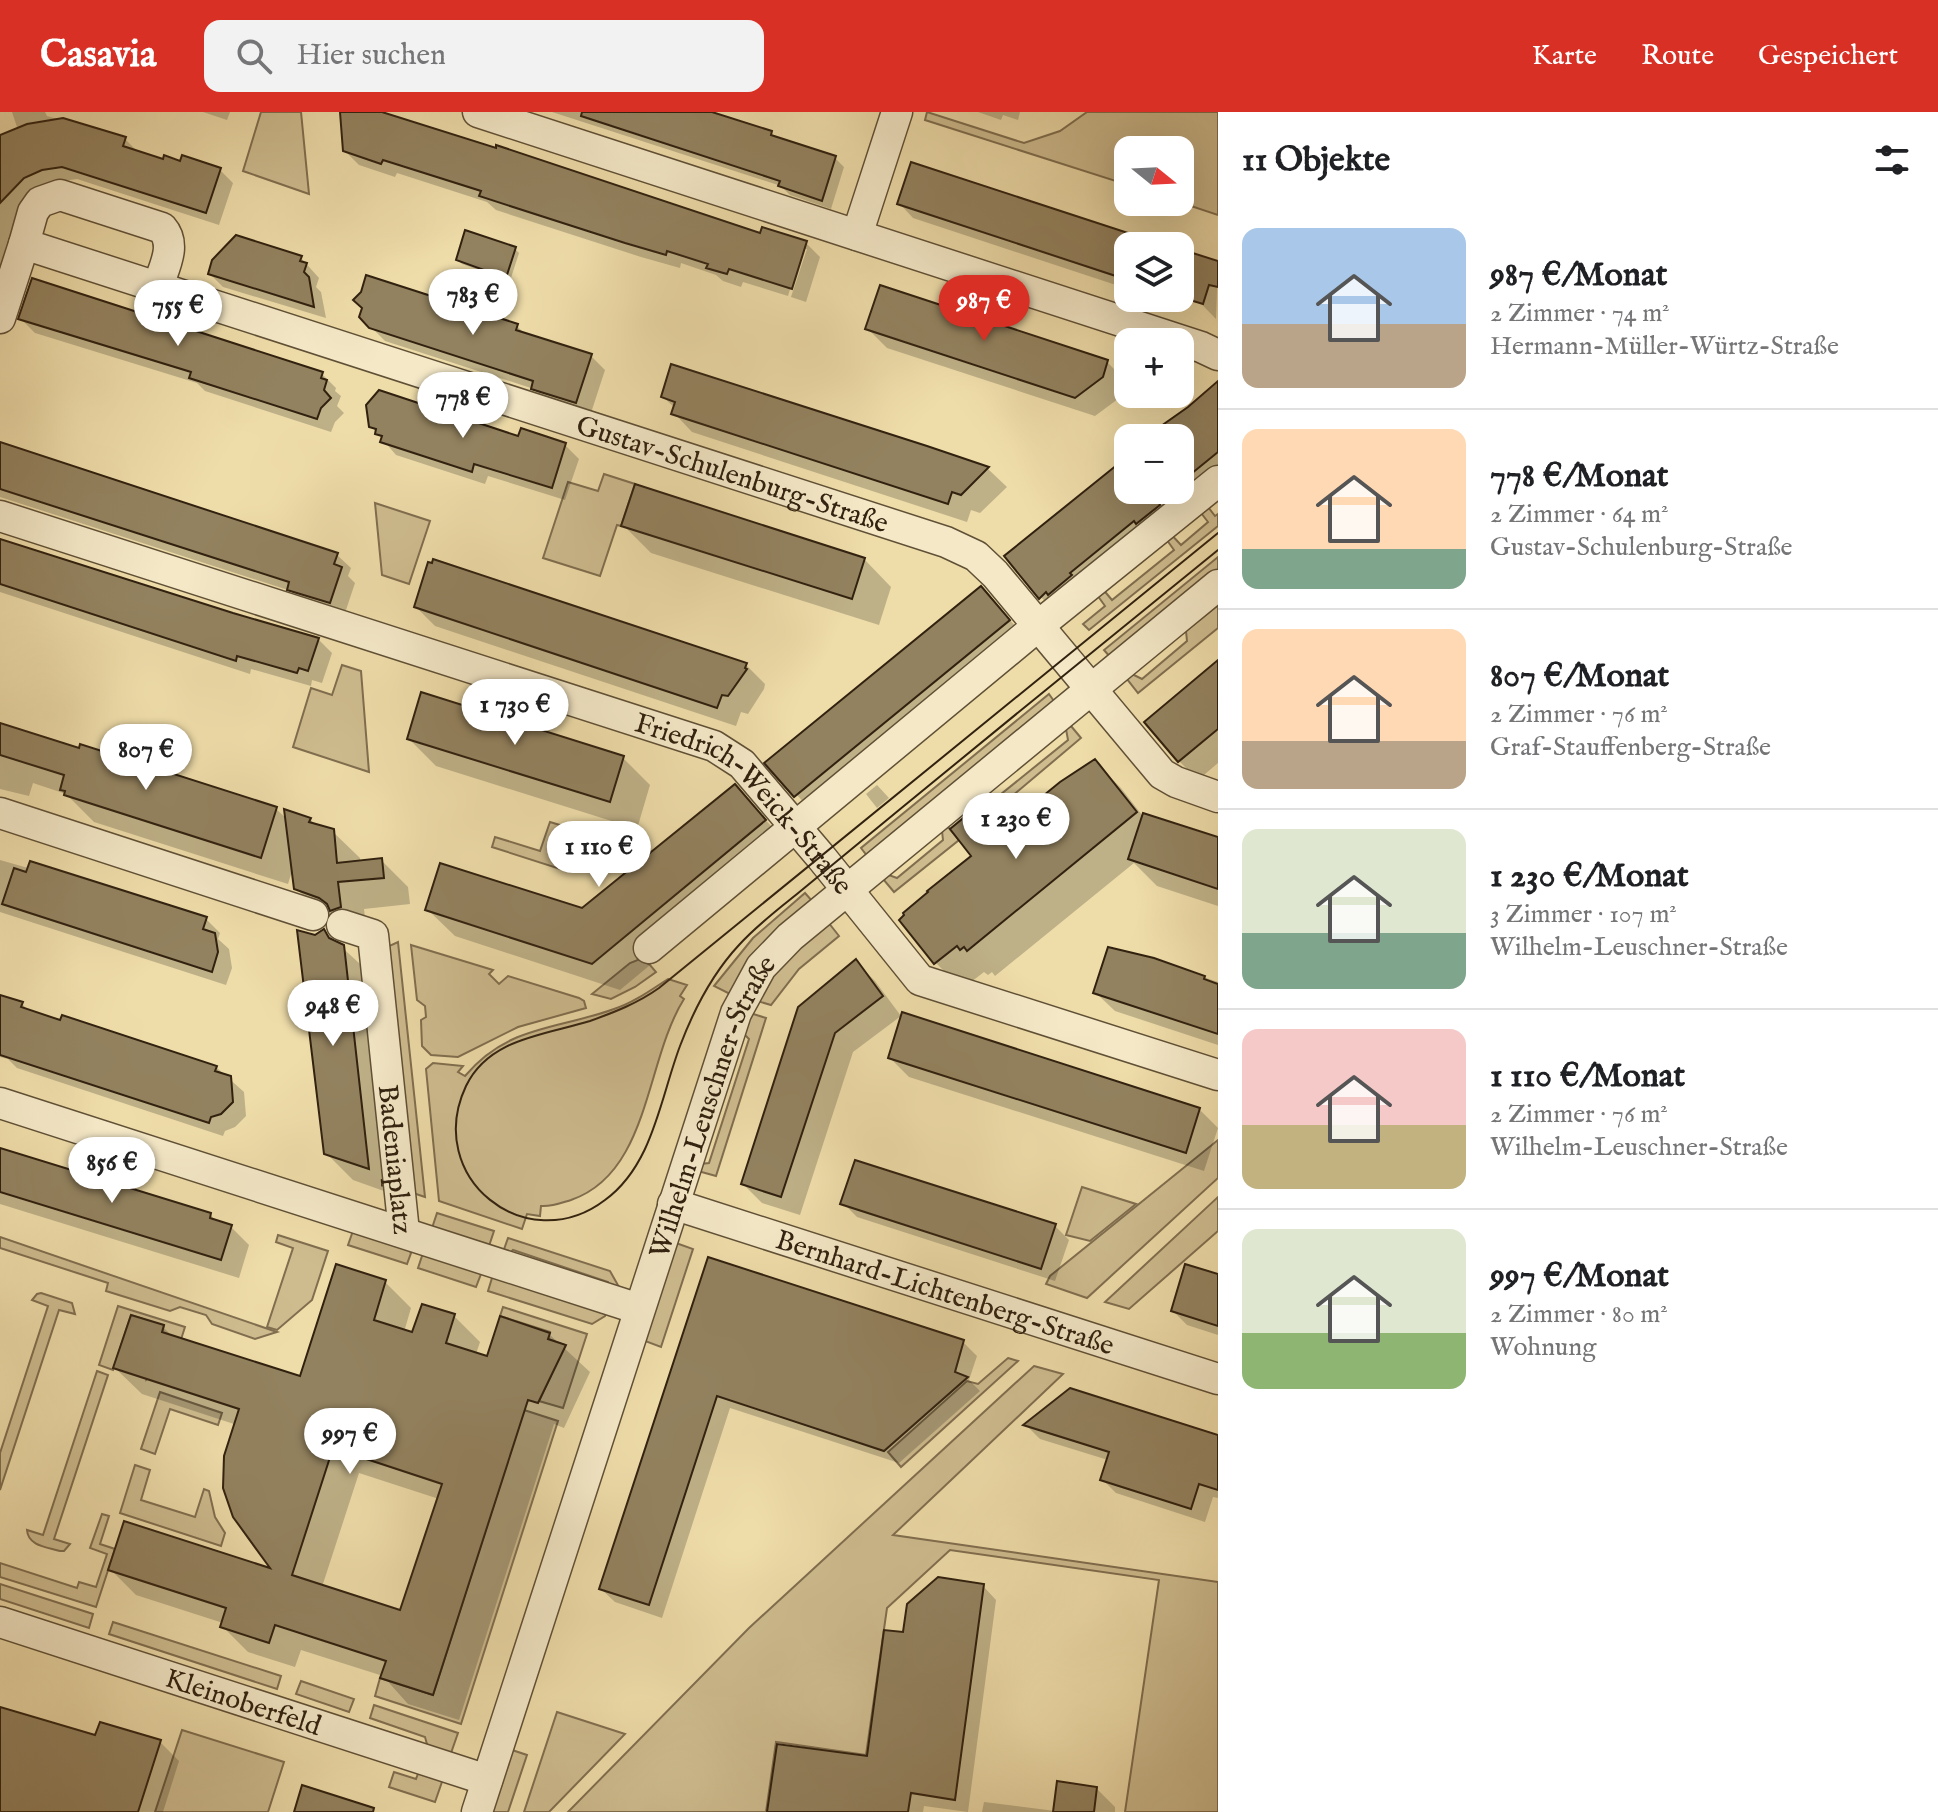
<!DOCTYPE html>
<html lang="de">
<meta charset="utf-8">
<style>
:root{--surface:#fff;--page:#f2f2f2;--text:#202124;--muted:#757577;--line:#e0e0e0;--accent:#d93025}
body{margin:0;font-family:"IM FELL English",serif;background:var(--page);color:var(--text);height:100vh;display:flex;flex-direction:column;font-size:30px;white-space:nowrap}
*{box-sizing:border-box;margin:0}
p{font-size:26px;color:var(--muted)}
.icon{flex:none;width:44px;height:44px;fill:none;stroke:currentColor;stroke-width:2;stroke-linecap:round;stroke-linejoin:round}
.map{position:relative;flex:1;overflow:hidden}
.panel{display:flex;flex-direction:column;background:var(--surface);width:720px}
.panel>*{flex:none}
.needle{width:52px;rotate:108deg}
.fabs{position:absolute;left:1114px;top:24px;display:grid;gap:16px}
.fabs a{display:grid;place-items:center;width:80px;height:80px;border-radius:16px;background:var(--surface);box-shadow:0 8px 32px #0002;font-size:40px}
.price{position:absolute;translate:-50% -68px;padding:0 18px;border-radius:28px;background:#fff;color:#222;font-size:26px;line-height:52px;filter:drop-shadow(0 2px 4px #0008)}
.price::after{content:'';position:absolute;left:50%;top:48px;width:24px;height:18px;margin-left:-12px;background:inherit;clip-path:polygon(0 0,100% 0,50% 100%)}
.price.on{background:var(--accent);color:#fff}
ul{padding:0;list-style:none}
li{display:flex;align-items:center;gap:24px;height:200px;padding:0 24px}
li+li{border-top:2px solid var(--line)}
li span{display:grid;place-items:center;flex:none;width:224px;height:160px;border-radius:16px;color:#555}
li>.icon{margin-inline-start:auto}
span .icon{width:96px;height:96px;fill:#fffc;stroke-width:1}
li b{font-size:34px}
h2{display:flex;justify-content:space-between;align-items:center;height:96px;padding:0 24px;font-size:34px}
header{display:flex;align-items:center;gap:48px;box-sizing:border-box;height:112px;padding:0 40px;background:var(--accent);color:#fff}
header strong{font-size:38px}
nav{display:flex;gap:44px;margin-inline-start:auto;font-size:28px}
.search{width:560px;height:72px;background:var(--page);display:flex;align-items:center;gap:20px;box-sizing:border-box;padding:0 28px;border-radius:16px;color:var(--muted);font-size:30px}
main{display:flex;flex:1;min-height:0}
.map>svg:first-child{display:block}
</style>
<header>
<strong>Casavia</strong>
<div class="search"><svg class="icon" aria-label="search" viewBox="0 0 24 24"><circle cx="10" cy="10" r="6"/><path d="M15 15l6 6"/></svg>Hier suchen</div>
<nav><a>Karte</a><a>Route</a><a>Gespeichert</a></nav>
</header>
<main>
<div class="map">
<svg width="1218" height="1700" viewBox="0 0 1218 1700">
<rect width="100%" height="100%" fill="#eedca9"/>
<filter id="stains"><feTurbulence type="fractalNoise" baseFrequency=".0025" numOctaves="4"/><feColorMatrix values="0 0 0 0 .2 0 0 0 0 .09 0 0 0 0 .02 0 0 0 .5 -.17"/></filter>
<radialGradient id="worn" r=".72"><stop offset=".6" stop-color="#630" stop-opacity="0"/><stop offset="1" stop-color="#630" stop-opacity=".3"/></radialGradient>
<g fill="#cebc8f" stroke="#806e4f" stroke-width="2">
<path d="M261,0H301L309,82L243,59Z"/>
<path d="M927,0L1024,31L1060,19L1087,0H1218V103L1179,90L1180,38H1128V73L925,8Z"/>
<path d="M604,362L635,372L621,414L617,413L600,464L543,446L568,370L598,379Z"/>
<path d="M375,391L430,409L409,472L382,463Z"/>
<path d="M1205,391L1215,404L1218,402V414L1089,518L1083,512L1105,494L1095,480L1101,475L1112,488L1174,438L1164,424L1169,420L1181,433L1208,410L1198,397Z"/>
<path d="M1218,445V458L1111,546L1104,538Z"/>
<path d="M1216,495H1218V516L1138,581L1127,567L1132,562L1142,567L1187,529L1186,519Z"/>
<path d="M342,553L361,559L369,660L293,635L311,576L332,583Z"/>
<path d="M1049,582L1056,592L868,745L861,736Z"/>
<path d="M1071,614L1081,626L980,711L968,698L975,692L985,695L1068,628L1066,617Z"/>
<path d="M550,710L599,725L560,757L492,735L495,725L540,739Z"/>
<path d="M948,715L959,728L894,780L883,767L889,763L897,766L943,728L942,719Z"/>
<path d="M805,781L813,790L730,882L714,874L753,826Z"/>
<path d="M828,810L839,824L799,857L771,893L754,888L774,857Z"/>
<path d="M398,830L425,1085L413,1081L387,835Z"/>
<path d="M411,833L493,858L489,862L499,872L508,864L579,886L584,889L586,896L518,915L458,945L431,943L422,934L421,908L426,905L425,894L417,888Z"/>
<path d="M640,847L650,853L656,860L635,875L611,887L592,882L630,851Z"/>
<path d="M668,867L687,873L680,884L684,887C645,949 650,1061 571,1088C561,1091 551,1095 541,1094L540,1104L527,1102L522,1117L439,1089L426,957L433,951L463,954L458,960L465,964C508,913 556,918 614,897C633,891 651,878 668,867Z"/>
<path d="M750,901L766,906L716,1064L698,1059L700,1052L709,1051L749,927L742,920Z"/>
<path d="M1218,1028V1066L1087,1186L1046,1172L1050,1164Z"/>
<path d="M1082,1075L1136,1092L1090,1129L1066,1123Z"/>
<path d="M1218,1085V1119L1129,1197L1105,1190Z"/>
<path d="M437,1101L494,1119L488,1137L431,1119Z"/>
<path d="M354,1116L406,1133L411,1141L407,1152L348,1133Z"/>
<path d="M278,1123L328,1139L312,1188L277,1218L267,1215L293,1136L276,1130Z"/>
<path d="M0,1125L277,1220L255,1227L212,1212L206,1203L180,1195L170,1199L106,1179L108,1171L0,1136Z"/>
<path d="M508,1126L610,1159L619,1175L611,1179L608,1170L513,1138L506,1145L502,1143Z"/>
<path d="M676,1131L693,1137L661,1235L645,1229Z"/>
<path d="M429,1141L475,1156L481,1162L476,1175L418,1156L422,1144Z"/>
<path d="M497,1163L607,1198L605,1204L592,1212L488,1179L492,1166Z"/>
<path d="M41,1181L72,1191L75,1202L59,1198L0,1378V1341L48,1194L32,1188L37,1182Z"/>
<path d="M118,1194L185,1215L175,1246L147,1267L164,1214L131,1203L113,1258L99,1253Z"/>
<path d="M503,1195L587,1222L563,1296L539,1289L565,1233L548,1227L550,1220L500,1204Z"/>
<path d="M1008,1246L1018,1249L901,1355L888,1340L967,1269L978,1272Z"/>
<path d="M1034,1254L1063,1262L893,1423L1218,1470V1700H1125L1159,1468L950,1438L887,1496L866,1643L776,1630L766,1700H568L749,1516Z"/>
<path d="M97,1259L108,1263L54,1427L70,1432L64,1439H60C47,1435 28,1434 27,1418L43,1423Z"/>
<path d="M160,1280L222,1301L218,1313L170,1297L155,1342L141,1337Z"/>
<path d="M524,1298L558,1309L461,1612L375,1584L380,1566L433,1583Z"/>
<path d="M135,1353L150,1358L141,1388L195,1405L204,1377L209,1379L215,1405L225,1421L221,1434L120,1401Z"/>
<path d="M102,1402L109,1404L100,1432L115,1437L96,1495L0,1465V1451L77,1476L79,1470L96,1475L107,1442L90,1436Z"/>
<path d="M0,1472L93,1502L89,1516L0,1487Z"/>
<path d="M113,1510L281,1564L277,1577L109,1522Z"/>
<path d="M301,1569L354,1587L349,1600L296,1582Z"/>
<path d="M374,1593L458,1621L451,1641L428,1636L425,1625L370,1606Z"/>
<path d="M557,1600L625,1622L549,1700H524Z"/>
<path d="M182,1618L284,1650L268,1700H155Z"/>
<path d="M509,1637L527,1643L508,1700H489Z"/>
<path d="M419,1659L443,1667L435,1690L389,1675L394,1660L416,1667Z"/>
</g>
<g fill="#0003" fill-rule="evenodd">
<path d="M12,0H45L47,4L125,27L139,41L164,49L220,58L233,71L219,113L77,67L56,70L0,161V24L18,18Z"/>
<path d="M203,0H230L227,8Z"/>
<path d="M342,0H375L761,124L806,131L820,145L806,190L791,185L807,137H802L788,184L743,170L741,175L723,169L716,163L681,151L680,156L641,145L496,98L487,90L397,61L395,65L359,53L344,38Z"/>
<path d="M552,0H707L771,21L777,27L835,46L844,55L831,97L790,83L781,74Z"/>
<path d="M978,0H1020L1018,8L1003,3L1001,8Z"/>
<path d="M912,53L1164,134H1128V177L913,106L899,91Z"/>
<path d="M515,137L519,141L510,169L462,152L458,148Z"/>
<path d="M1180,139L1218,151L1216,207L1180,170Z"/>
<path d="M301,146L319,166L316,175L321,180L326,206L223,175L210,162Z"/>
<path d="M361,205L517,214L527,224L591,244L605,258L590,304L547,290L534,277L385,229Z"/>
<path d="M21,207L322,262L336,276L335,279L341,284L337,294L344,301L335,310L331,320L205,279L197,271L35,221Z"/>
<path d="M868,217L1107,250L1126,269L1122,284L1095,304L887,236Z"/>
<path d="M673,255L988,357L1007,375L980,401L971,398L967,410L692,320L674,301L675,296L663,285Z"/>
<path d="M1218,274V374L1059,504L1041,485L1128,345V378H1180V326H1151Z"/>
<path d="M371,314L565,333L579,347L565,388L488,364L485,372L396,343Z"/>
<path d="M0,332L337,443L351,456L348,464L355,471L344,504L303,491L291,479L0,385Z"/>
<path d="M623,413L864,447L891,475L879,513L651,441Z"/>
<path d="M0,429L318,527L332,541L322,571L312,568L311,574L251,557L250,562L0,480Z"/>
<path d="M434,450L746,553L765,572L764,577L748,602L741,600L736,614L435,514L416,495Z"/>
<path d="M981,476L1035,536L823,711L767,651Z"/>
<path d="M1218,550V651L1198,668L1179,649Z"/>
<path d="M0,613L276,697L288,708L310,707L316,714L332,719L360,746V750L381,748L408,775L410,792L364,797L367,822L323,804L296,776L293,756L288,772L94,710L66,682L33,671L29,684L0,677Z"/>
<path d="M409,627L623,646L650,673L637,717L436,654Z"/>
<path d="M1094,649L1121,676L1142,703L1218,727V794L1157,774L1134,751L995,864L992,860L988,863L984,860L962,877L936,851L974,744L967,706L990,729Z"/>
<path d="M877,673L889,686L877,696L866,682Z"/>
<path d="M735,674L791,736L620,878L455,824L427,797L582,799Z"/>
<path d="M0,748L206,807L220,821L218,827L229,837L232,856L226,873L0,800Z"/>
<path d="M324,819L371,862L395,1083L353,1068L326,1041L315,825Z"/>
<path d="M1153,848L1218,870V933L1115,899L1096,881Z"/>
<path d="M856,850L875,869L901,904L853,940L800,1103L762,1091L743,1072Z"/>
<path d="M0,885L22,892L30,900L216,955L244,980L246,1004L235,1015L225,1019L223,1024L17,956L8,947L0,945Z"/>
<path d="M890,946L1199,997L1218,1016L1204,1059L909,965Z"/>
<path d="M0,1037L210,1103L219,1111L231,1115L249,1133L239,1166L0,1092Z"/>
<path d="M843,1091L1055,1114L1069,1128L1055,1169L857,1105Z"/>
<path d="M709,1147L963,1230L977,1244L969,1268L980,1279L899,1351L730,1296L662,1506L615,1490L601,1477Z"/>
<path d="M1218,1164V1223L1187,1213L1173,1199Z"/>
<path d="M385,1170L411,1196L404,1220L414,1222L454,1204L480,1230L476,1242L488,1246L549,1222L590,1260L564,1316L554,1312L459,1608L408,1592L383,1564L301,1538L295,1555L248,1540L222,1514L223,1511L136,1483L110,1457L275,1460L237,1313L142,1282L115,1256L163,1215L174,1226L301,1267ZM359,1361L439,1387L402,1501L322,1475Z"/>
<path d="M1026,1313L1218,1325V1386L1213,1385L1205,1410L1116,1381L1102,1367L1108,1348L1040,1327Z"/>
<path d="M983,1474L996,1488L968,1700L924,1694L923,1700H769L869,1647L905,1523Z"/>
<path d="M0,1597L97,1625L160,1630L179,1649L163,1700H0Z"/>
<path d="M1096,1676L1115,1695V1700H982L984,1690L1055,1699Z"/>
</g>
<g fill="#93825f" stroke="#31210f" stroke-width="2" fill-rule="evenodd">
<path d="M340,0H382L496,36V33L760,121L762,115L807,129L792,177L729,157L727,162L706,156L708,152L667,139L666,143L625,131L479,84L481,79L383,48L381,52L343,39Z"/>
<path d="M582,0H712L772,19L771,23L836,44L822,89L778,74L780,69L581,4Z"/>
<path d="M63,6L126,25L123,34L163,47L164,43L180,49L182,43L221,56L206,101L62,55L42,58L24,66L0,91V23L27,12Z"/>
<path d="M911,50L1128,121V168L897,92Z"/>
<path d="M465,118L516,135L506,166L456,148Z"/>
<path d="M236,123L302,144L300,149L307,151L304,160L309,165L314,195L208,162L212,148Z"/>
<path d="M1180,137L1218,149V175L1209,173L1203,192L1180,185Z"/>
<path d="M366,163L518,212L516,218L592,242L576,291L531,277L533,269L369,216L359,205L362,196L353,188L361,180Z"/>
<path d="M32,166L323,260L321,266L327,268L324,278L331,286L321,296L317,307L189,266L191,260L18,207Z"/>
<path d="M880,173L1108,248L1103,265L1075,286L865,217Z"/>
<path d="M671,252L927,334L989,355L961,383L952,380L948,392L671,302L675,290L661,285Z"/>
<path d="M1218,269V340L1180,371V326H1144L1188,295Z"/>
<path d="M379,278L518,324L521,316L566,331L552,376L474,352L472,360L380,330L382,324L375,322L376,317L369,315L366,293Z"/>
<path d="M0,330L338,441L334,452L342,455L330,491L287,478L289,470L0,377Z"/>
<path d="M1128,344V378H1171L1158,389L1160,393L1136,412L1134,409L1070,461L1072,463L1048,483L1046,480L1039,487L1004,444Z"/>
<path d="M635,372L865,446L852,487L621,414Z"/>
<path d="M0,427L233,501L319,526L308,559L299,556L297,561L237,544L236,549L0,472Z"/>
<path d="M433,447L747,551L745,556L747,557L728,584L722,583L717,596L414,495L428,450L432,451Z"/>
<path d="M981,474L1010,508L794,685L764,651Z"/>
<path d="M1218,548V617L1178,650L1144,610Z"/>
<path d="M421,580L624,644L610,690L407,627Z"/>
<path d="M0,611L79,636L80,632L277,695L261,746L64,683L65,679L60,678L64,663L0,643Z"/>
<path d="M1095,647L1137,700L967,839L964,835L960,838L957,834L934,852L899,808L904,803L903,801L928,780L927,779L971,744L950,717L967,703L988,729L1060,670Z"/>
<path d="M735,672L766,708L592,852L425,798L440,751L582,796Z"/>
<path d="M284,697L311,706L309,710L334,717L337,751L382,746L384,766L338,770L341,795L330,799L327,792L319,786L294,777Z"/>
<path d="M1143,701L1218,725V777L1128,747Z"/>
<path d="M30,749L207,805L203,817L215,821L218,840L212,860L2,792L14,756L26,760Z"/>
<path d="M324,817L329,826L344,833L369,1057L324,1042L297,818L315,823Z"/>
<path d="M1108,835L1154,846L1205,864L1204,867L1218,872V922L1093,881Z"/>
<path d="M856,847L883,884L835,921L781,1085L741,1072L798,895Z"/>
<path d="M0,883L23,890L21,895L60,908L62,903L217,954L215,959L231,964L233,990L221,1002L211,1005L209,1011L0,943Z"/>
<path d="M902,900L1200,996L1186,1041L888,946Z"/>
<path d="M0,1036L211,1101L210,1106L232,1113L221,1148L0,1080Z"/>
<path d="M855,1048L1056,1112L1041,1157L840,1092Z"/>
<path d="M708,1145L964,1228L955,1260L968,1265L884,1339L717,1284L649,1493L599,1477Z"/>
<path d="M336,1152L386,1168L374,1208L412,1220L422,1192L455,1202L446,1231L487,1244L500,1204L550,1221L548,1227L566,1233L538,1291L528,1288L433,1583L380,1566L386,1549L275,1513L269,1531L220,1515L226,1496L108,1458L124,1409L270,1456L233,1405L223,1376L224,1344L239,1297L113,1256L131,1203L164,1213L162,1220L300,1264ZM333,1336L442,1372L400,1498L292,1463Z"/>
<path d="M1185,1152L1218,1162V1214L1171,1199Z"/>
<path d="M1070,1276L1218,1323V1378L1199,1372L1191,1397L1100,1368L1109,1340L1023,1313Z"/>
<path d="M938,1465L984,1472L955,1688L911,1681L908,1700H767L777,1632L867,1644L884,1518L903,1520L907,1492Z"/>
<path d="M0,1595L95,1623L100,1610L161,1628L138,1700H0Z"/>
<path d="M1057,1669L1097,1675L1094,1700H1053Z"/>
<path d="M302,1673L374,1696L373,1700H294Z"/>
</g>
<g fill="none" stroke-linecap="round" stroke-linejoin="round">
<defs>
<g id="minor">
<path d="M478,0L1201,235L1218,243"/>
<path d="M857,123L897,0"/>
<path id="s1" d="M158,174C164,155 177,133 162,116L60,83L40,90L33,100L24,132L946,430L976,444L995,462L1162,662L1176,670L1218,685"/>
<path d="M0,206L24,132"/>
<path id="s2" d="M0,404L714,634L742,652L821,745L920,868L1218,963"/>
<path d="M0,701L313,803"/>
<path id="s3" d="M342,813L373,823L404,1120"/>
<path d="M649,836L1038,514L1218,369"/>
<path d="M0,991L639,1197"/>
<path id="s4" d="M673,1092L1218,1267"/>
<path id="s5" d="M0,1510L487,1668"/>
<path id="s6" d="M477,1700L736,901L761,855L790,825L1218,473"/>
</g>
</defs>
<use href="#minor" stroke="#605036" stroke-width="33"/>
<use href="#minor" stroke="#f4e8c7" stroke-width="30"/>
<path stroke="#31210f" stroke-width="2" d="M1218,421L659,876C638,891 615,900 590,909C545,923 489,926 466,974C423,1065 526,1148 605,1088C653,1053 660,987 680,934C694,897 712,862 739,833C756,814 777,798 797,782C831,754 865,726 899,698C1005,611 1112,524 1218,438"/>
</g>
<g text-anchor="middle" stroke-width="8" stroke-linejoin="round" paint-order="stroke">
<g font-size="28" fill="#31210f" stroke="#f4e8c7">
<text dy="10" stroke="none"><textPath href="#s1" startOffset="980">Gustav-Schulenburg-Straße</textPath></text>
<text dy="10" stroke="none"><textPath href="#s2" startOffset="808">Friedrich-Weick-Straße</textPath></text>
<text dy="10" stroke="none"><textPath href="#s6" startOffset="744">Wilhelm-Leuschner-Straße</textPath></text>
<text dy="10" stroke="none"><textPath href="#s3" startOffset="258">Badeniaplatz</textPath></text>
<text dy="10" stroke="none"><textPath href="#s4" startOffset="286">Bernhard-Lichtenberg-Straße</textPath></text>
<text dy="10" stroke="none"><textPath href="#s5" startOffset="256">Kleinoberfeld</textPath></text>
</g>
</g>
<rect width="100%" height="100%" filter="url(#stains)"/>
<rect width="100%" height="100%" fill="url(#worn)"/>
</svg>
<div class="fabs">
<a><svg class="needle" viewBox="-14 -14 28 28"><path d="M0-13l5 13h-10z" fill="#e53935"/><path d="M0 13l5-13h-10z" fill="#757577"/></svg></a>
<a><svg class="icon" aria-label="layers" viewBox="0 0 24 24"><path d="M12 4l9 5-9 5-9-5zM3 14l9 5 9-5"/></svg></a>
<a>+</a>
<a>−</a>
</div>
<b class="price" style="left:473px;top:225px">783 €</b>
<b class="price on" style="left:984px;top:231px">987 €</b>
<b class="price" style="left:178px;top:236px">755 €</b>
<b class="price" style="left:463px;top:328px">778 €</b>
<b class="price" style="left:515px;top:635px">1 730 €</b>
<b class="price" style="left:146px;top:680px">807 €</b>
<b class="price" style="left:1016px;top:749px">1 230 €</b>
<b class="price" style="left:599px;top:777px">1 110 €</b>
<b class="price" style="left:333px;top:936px">948 €</b>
<b class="price" style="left:112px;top:1093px">856 €</b>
<b class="price" style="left:350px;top:1364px">997 €</b>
</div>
<section class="panel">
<h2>11 Objekte<svg class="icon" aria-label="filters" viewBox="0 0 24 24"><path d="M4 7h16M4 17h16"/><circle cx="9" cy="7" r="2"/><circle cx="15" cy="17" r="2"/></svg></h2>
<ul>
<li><span style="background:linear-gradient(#a9c7e8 60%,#b9a48a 0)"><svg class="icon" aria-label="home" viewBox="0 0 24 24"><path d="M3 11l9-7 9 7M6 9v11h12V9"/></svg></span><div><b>987 €/Monat</b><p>2 Zimmer · 74 m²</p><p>Hermann-Müller-Würtz-Straße</p></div></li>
<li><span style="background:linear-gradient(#ffd9b3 75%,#7fa58c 0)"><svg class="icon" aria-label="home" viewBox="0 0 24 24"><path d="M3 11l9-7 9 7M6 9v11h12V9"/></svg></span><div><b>778 €/Monat</b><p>2 Zimmer · 64 m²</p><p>Gustav-Schulenburg-Straße</p></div></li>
<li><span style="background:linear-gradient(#ffd9b3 70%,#b9a48a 0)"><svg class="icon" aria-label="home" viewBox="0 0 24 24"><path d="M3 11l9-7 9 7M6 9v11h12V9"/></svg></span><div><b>807 €/Monat</b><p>2 Zimmer · 76 m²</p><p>Graf-Stauffenberg-Straße</p></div></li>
<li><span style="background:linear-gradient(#dfe7d0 65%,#7fa58c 0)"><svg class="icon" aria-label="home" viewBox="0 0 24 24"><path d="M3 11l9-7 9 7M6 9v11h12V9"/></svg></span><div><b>1 230 €/Monat</b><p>3 Zimmer · 107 m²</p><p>Wilhelm-Leuschner-Straße</p></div></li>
<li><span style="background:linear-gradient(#f6c9c9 60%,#c2b280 0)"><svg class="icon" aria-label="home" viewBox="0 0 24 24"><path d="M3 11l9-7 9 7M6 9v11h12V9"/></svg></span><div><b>1 110 €/Monat</b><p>2 Zimmer · 76 m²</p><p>Wilhelm-Leuschner-Straße</p></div></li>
<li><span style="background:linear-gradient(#dfe7d0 65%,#8fb573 0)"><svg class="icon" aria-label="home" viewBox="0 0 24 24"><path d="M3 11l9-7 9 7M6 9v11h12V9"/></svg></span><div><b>997 €/Monat</b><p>2 Zimmer · 80 m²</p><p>Wohnung</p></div></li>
</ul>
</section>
</main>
